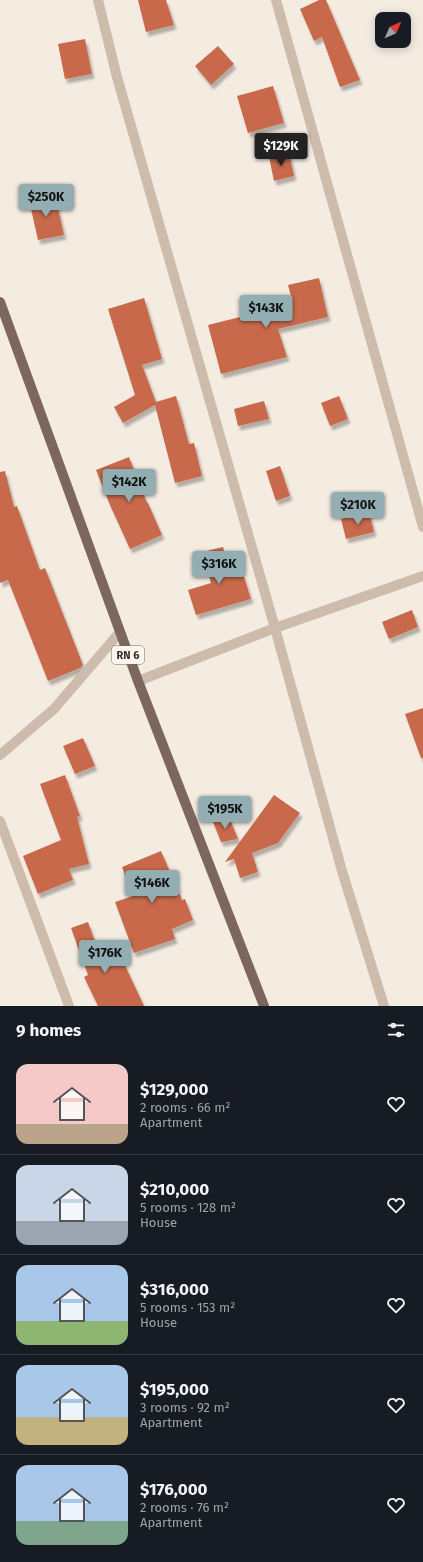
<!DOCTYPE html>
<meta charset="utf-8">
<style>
:root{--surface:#171b24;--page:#20242c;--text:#f1f3f6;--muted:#9ea1a6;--line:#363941;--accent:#92aeb2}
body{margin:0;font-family:"Fira Sans",sans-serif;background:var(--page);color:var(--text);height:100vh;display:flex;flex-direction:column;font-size:15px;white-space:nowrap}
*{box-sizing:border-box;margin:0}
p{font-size:13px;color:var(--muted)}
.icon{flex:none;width:22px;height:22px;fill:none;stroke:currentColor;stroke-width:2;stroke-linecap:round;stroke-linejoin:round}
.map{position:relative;height:1006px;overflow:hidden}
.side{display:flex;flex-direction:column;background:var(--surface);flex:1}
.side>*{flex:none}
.needle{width:26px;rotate:45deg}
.fabs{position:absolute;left:375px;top:12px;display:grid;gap:8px}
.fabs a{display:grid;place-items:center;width:36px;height:36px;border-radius:8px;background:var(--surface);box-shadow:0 2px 10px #0003;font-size:20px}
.price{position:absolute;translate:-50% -34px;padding:0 9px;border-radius:4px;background:var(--accent);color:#111;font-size:13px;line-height:26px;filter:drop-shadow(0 1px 2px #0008)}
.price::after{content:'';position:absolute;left:50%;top:24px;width:12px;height:9px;margin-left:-6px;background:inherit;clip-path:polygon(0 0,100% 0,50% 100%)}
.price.selected{background:#222;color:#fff}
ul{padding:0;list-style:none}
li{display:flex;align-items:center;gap:12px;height:100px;padding:0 16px}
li+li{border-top:1px solid var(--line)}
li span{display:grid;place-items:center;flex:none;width:112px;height:80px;border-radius:12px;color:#555}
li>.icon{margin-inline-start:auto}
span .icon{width:48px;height:48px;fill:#fffc;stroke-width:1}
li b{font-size:17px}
h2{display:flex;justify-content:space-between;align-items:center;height:48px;padding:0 16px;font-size:17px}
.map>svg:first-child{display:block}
</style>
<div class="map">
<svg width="423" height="1006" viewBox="0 0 423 1006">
<defs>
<filter id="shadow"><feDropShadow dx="2.5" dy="4.5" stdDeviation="1" flood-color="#0004"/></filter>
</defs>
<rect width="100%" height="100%" fill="#f4ebe1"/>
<g fill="#c8694b" filter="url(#shadow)">
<path d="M138,0H166L174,25L146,32Z"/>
<path d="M319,0H326L360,80L340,87L322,37L314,41L300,9Z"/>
<path d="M85,39L92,74L65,79L58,44Z"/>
<path d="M218,46L234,64L211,85L195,66Z"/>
<path d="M273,86L284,123L248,133L237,96Z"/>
<path d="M289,153L294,176L274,181L269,157Z"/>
<path d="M55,195L64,235L38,240L29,200Z"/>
<path d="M319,278L328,317L278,329L287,357L221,374L208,325L248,315L292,300L288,285Z"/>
<path d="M144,298L162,359L142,365L156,402L176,396L189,444L194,443L202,476L175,483L155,405L123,423L114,407L135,395L108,309Z"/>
<path d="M339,396L348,419L330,426L321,403Z"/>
<path d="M264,401L269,419L238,426L234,409Z"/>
<path d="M129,457L147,503H148L162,535L130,549L110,505L96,470Z"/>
<path d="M280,466L290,496L276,501L266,471Z"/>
<path d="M5,471L14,507L17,506L40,570L45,568L83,665L80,668L48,681L8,580L0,583V472Z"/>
<path d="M369,512L374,532L346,539L341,519Z"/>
<path d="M223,547L231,577L243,574L251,599L196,615L188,590L211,583L202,552Z"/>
<path d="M412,610L418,627L389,639L382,622Z"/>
<path d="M423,708V758H421L405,714Z"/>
<path d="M83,738L95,766L75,774L63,746Z"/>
<path d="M65,775L80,816L77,817L89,864L69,869L73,880L38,894L23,856L61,840L40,784Z"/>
<path d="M274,795L300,813L278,843L252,853L258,872L240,878L234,859L225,862Z"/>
<path d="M229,817L238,839L221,842L213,822Z"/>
<path d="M161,851L182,900L185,899L193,920L172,929L175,939L134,953L115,902L133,896L122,867Z"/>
<path d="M88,922L104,967L122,959L144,1006H98L84,977L88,975L71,928Z"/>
</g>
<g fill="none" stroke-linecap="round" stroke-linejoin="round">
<g stroke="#cdbbac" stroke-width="10">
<path d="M98,0L117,77L275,628L342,871L384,1006"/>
<path d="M276,0L423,527"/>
<path d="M138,681L275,628L423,576"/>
<path d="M0,755L54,709L120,632"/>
<path d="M0,821L69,1006"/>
</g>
<path stroke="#7d675c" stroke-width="10" d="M0,302L138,681L264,1006"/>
</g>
<g text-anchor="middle" stroke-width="3.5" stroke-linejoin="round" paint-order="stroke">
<rect fill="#fbf5ee" stroke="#756b66" stroke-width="1" x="112" y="646" width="32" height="18" rx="3"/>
<g font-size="11" font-weight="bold" fill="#3b302b">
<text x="128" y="659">RN 6</text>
</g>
</g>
</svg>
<div class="fabs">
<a><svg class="needle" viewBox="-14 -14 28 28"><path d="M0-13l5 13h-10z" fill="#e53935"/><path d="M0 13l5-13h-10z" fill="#9ea1a6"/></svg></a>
</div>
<b class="price selected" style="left:281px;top:167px">$129K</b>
<b class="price" style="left:46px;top:218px">$250K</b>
<b class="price" style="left:266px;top:329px">$143K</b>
<b class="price" style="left:129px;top:503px">$142K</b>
<b class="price" style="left:358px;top:526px">$210K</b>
<b class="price" style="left:219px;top:585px">$316K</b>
<b class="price" style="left:225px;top:830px">$195K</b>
<b class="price" style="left:152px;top:904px">$146K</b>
<b class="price" style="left:105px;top:974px">$176K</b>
</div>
<section class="side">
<h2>9 homes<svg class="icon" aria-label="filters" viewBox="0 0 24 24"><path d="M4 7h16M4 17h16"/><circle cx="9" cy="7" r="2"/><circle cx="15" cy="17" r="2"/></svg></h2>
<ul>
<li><span style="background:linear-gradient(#f6c9c9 75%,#b9a48a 0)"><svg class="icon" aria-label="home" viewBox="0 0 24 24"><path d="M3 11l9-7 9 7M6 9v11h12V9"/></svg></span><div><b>$129,000</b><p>2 rooms · 66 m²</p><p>Apartment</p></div><svg class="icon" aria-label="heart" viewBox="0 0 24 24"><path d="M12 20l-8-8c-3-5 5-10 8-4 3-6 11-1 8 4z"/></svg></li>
<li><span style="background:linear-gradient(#c9d6e8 70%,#9aa5b1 0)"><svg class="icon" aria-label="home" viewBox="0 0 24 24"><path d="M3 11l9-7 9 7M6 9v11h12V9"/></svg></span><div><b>$210,000</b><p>5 rooms · 128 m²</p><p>House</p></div><svg class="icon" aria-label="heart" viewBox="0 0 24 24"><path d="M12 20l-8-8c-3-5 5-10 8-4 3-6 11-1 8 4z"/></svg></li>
<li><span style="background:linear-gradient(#a9c7e8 70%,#8fb573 0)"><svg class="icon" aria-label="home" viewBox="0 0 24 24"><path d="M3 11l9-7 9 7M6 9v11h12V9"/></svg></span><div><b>$316,000</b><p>5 rooms · 153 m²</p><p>House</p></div><svg class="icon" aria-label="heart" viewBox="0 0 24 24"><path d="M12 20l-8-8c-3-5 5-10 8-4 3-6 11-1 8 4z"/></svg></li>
<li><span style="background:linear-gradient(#a9c7e8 65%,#c2b280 0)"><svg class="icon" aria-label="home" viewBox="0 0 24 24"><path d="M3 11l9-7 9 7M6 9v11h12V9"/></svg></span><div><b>$195,000</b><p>3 rooms · 92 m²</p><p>Apartment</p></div><svg class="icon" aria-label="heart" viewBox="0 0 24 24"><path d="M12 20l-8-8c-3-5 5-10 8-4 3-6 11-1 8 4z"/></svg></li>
<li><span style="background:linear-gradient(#a9c7e8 70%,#7fa58c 0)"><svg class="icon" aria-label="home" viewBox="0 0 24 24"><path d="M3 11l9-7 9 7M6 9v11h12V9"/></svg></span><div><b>$176,000</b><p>2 rooms · 76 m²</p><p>Apartment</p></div><svg class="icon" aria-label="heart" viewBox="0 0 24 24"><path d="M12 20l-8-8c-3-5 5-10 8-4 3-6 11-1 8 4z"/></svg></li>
</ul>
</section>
